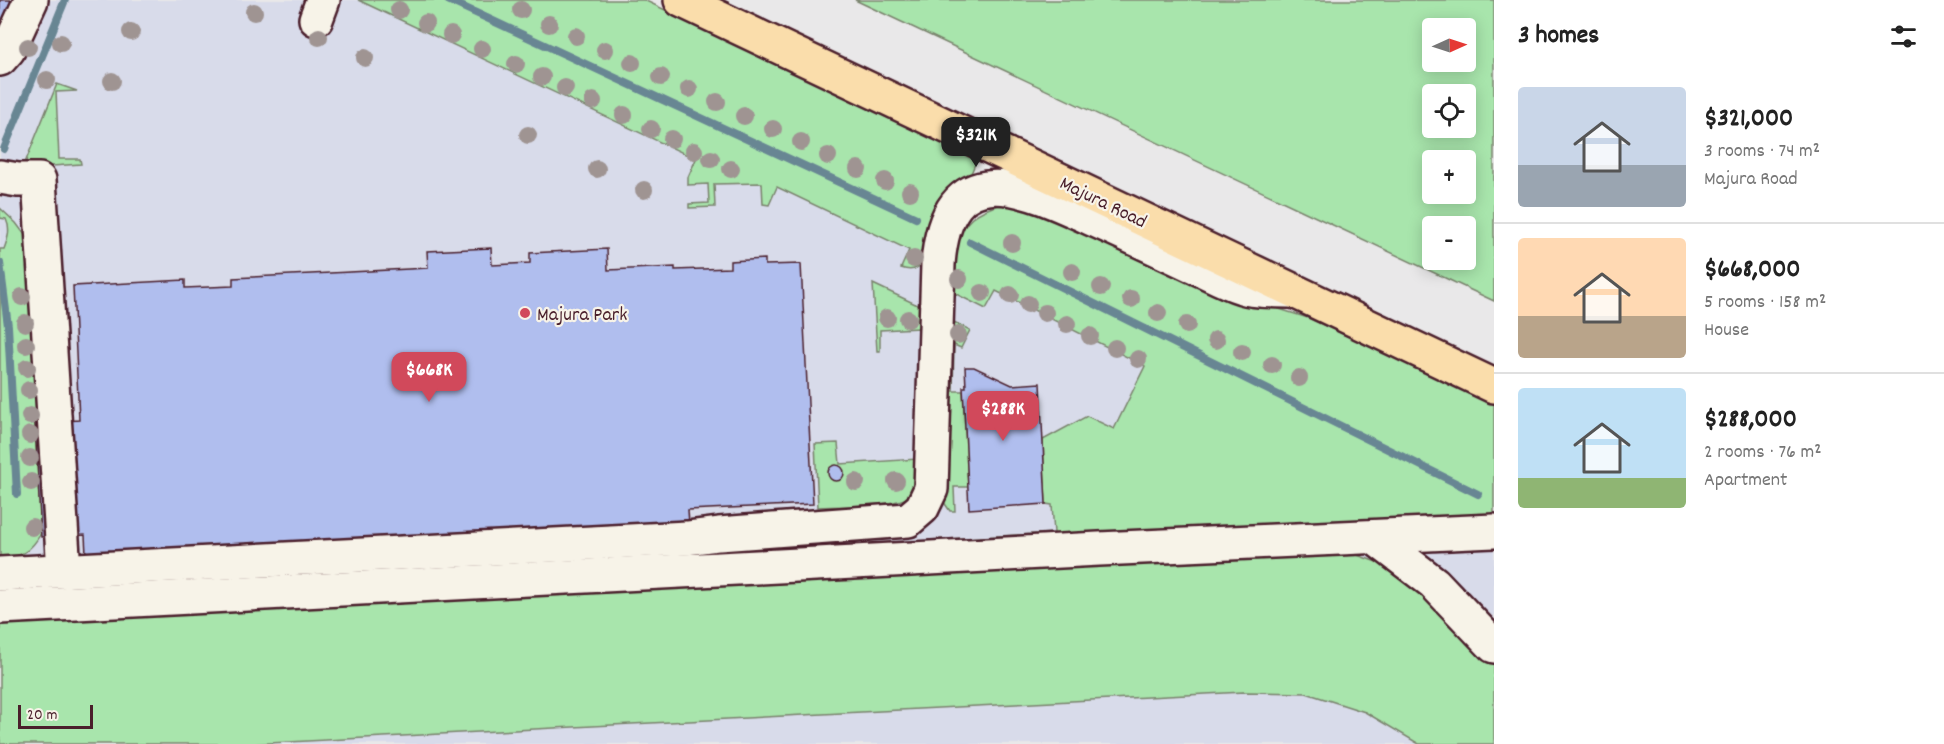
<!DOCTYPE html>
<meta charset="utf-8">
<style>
:root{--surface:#fff;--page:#f2f2f2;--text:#222;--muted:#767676;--line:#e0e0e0;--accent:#d1495b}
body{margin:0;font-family:Dekko,sans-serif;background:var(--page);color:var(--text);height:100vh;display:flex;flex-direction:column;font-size:22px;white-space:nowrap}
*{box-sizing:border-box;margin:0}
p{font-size:20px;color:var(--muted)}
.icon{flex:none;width:33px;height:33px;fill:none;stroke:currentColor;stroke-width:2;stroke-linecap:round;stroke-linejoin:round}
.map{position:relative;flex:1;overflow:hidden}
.side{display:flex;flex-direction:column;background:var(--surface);width:450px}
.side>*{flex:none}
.needle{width:39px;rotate:87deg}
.fabs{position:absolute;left:1422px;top:18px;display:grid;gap:12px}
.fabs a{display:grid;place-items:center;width:54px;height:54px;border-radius:6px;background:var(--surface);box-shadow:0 3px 15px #0003;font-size:30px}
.scale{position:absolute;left:18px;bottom:15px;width:75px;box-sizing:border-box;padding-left:6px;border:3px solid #4a1f2b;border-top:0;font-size:16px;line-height:21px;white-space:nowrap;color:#4a1f2b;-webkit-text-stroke:4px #f7f3e8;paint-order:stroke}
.price{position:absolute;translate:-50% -51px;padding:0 14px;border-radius:12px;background:var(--accent);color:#fff;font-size:20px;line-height:39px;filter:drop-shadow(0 2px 3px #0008)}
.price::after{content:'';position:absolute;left:50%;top:36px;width:18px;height:14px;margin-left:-9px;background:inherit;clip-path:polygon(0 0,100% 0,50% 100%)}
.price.selected{background:#222;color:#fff}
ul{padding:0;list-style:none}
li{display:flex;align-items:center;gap:18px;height:150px;padding:0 24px}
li+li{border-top:2px solid var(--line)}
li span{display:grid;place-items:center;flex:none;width:168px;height:120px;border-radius:6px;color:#555}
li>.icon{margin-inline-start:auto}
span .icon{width:72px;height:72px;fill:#fffc;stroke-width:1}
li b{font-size:26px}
h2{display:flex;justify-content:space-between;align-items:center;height:72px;padding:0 24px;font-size:26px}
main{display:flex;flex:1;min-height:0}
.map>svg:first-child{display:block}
</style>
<main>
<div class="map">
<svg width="1494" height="744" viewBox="0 0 1494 744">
<rect width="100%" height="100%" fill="#e9e8e9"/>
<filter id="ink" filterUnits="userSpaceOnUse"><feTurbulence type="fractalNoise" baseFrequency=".0167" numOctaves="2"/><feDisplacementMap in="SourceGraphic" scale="12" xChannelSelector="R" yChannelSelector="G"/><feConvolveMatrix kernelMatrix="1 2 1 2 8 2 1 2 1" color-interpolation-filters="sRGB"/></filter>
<g filter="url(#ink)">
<path fill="#d8dbea" d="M0,0H389L1147,361L1125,406L1494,522V744H0Z"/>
<g fill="#a8e5ac" stroke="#79826c" stroke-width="1.5" fill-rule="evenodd">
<path d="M358,0H644L978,157C975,163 973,170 970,175C968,178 962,180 959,182C947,189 936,201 932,214C925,233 933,279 901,268L909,250L777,187L769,205L763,204L762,183L714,184L715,207L689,208V204L709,203L708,184L688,185V177L696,159Z"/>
<path d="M855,0H1494V301ZM1432,28H1466V62H1432ZM1432,94H1466V128H1432ZM1432,160H1466V194H1432ZM1432,226H1466V260H1432Z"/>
<path d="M57,84L77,91L56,92L59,159H80L81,164L23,168Z"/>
<path d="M1022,201L1276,308L1308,318L1494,403V522L929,550V540L1054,533L1052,505L1046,504L1043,440L1087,416L1114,429L1145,366L996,291L986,309L954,293C954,234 957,209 1022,201Z"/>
<path d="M0,208L16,223L25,235L27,269L32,287L38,423H35L41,533C31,552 20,557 0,560V249H4C8,238 11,230 6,219L0,218Z"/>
<path d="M873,284L926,309L920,348L919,328L880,330V351H877Z"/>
<path d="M952,321L970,330L961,348L954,345L953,391H963L968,487H954L955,511H950L943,501Z"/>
<path d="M838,443L840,464L918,459C918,472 920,485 911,495C899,507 837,506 818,507L815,444Z"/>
<path d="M1329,545L1399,570L1494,660V744H1419L1365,712L1306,693L1244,692L250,744H0V617Z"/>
</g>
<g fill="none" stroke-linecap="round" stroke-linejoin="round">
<g stroke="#678693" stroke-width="8">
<path d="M448,0L916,218"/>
<path d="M4,149L65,0"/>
<path d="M970,242L1478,494"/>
<path d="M0,263L8,326L17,494"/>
</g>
</g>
<g fill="#b0beee" stroke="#4a1f2b" stroke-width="1.5">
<path d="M0,0H14L0,29Z"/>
<path d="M491,248L492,265L530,263V253L607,249L608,270L675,267V270L730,268V261L765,259V265L801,264L813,504L688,510L689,524L86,554L85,535L41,537L35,423L79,420L73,286L185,280V288L233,286V278L428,268L427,251Z"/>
<path d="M965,367H974L1012,385L1040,383L1046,504L969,509L963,387H966Z"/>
<circle cx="836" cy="473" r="8"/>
</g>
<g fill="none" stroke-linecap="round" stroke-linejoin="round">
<defs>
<g id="minor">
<path d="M316,19L323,0"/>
<path d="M0,59L8,50L31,0"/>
<path d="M0,177L18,180H39L64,571"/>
<path d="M1375,538L1434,583L1494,646"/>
<path d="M0,574L687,538L719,534L908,520L922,508L931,489L938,264C947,149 1027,189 1097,221C1128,235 1160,250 1192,265C1208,272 1225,282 1242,287C1257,292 1276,290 1292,291"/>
<path d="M0,607L1099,549L1494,531"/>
</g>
<path id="major" d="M681,0L1494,386"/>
</defs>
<use href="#minor" stroke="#4a1f2b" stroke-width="38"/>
<use href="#major" stroke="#4a1f2b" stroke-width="38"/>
<use href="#minor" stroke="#f7f3e8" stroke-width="33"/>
<use href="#major" stroke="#faddab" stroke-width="33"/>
</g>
<g fill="#9f9492">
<circle cx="399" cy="10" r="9"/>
<circle cx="521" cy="10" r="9"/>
<circle cx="254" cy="12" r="9"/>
<circle cx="426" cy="23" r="9"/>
<circle cx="549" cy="24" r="9"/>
<circle cx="131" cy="32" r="9"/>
<circle cx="451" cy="35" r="9"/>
<circle cx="576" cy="36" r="9"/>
<circle cx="319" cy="37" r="9"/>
<circle cx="61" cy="43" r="9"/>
<circle cx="28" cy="47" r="9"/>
<circle cx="482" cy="49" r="9"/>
<circle cx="605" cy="50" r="9"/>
<circle cx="365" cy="58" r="9"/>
<circle cx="632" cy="63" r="9"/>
<circle cx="516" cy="64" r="9"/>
<circle cx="542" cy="77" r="9"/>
<circle cx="661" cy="77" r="9"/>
<circle cx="47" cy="80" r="9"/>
<circle cx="112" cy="81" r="9"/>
<circle cx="565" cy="88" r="9"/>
<circle cx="689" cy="89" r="9"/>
<circle cx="593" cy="101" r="9"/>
<circle cx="717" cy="102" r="9"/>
<circle cx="624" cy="115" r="9"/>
<circle cx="744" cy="116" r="9"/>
<circle cx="651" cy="129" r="9"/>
<circle cx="773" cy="129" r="9"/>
<circle cx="528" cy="135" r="9"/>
<circle cx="672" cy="139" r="9"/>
<circle cx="801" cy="142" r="9"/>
<circle cx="694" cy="151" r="9"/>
<circle cx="828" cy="156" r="9"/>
<circle cx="711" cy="159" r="9"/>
<circle cx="597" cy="169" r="9"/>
<circle cx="731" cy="169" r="9"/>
<circle cx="858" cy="169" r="9"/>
<circle cx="885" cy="181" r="9"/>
<circle cx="644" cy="190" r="9"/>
<circle cx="910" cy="192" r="9"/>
<circle cx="1012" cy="243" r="9"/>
<circle cx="914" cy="259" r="9"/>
<circle cx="1072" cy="272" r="9"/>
<circle cx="959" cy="279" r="9"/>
<circle cx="1101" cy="287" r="9"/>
<circle cx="982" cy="293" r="9"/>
<circle cx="1010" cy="295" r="9"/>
<circle cx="22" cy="297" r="9"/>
<circle cx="1131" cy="299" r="9"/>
<circle cx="1028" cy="304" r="9"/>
<circle cx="1045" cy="313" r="9"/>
<circle cx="1158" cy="313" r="9"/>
<circle cx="887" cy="318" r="9"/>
<circle cx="908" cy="319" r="9"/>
<circle cx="25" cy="323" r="9"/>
<circle cx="1067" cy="324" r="9"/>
<circle cx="1187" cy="325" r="9"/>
<circle cx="958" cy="335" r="9"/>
<circle cx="1090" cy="336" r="9"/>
<circle cx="1216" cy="340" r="9"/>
<circle cx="26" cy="345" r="9"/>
<circle cx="1115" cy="348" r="9"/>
<circle cx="1242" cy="352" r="9"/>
<circle cx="1138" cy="359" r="9"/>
<circle cx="1272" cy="365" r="9"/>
<circle cx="27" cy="368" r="9"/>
<circle cx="1299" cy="378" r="9"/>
<circle cx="29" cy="390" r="9"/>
<circle cx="30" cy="416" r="9"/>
<circle cx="30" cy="435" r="9"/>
<circle cx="30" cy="458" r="9"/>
<circle cx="896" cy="481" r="9"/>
<circle cx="31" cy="482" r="9"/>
<circle cx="856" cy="482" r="9"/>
<circle cx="32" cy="527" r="9"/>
</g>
</g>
<circle fill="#d1495b" stroke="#f7f3e8" stroke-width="2" cx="525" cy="313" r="6"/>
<g text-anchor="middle" stroke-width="4.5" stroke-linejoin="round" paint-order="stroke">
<g font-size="20" fill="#4a1f2b" stroke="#f7f3e8">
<text transform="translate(1104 201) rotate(26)" y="7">Majura Road</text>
</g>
<g font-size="20" fill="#4a1f2b" stroke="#f7f3e8" text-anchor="start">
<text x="537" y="320">Majura Park</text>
</g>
</g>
</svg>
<div class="fabs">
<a><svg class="needle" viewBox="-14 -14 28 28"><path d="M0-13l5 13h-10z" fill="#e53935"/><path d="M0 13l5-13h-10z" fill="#767676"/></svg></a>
<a><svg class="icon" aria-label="locate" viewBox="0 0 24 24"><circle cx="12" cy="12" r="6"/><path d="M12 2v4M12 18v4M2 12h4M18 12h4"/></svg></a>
<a>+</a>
<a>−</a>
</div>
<div class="scale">20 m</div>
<b class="price selected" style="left:976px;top:168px">$321K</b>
<b class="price" style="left:429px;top:403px">$668K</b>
<b class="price" style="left:1003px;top:442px">$288K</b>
</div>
<section class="side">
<h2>3 homes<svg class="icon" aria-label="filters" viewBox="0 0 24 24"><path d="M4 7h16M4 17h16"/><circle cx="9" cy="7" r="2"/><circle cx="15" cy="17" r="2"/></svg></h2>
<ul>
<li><span style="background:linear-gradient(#c9d6e8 65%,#9aa5b1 0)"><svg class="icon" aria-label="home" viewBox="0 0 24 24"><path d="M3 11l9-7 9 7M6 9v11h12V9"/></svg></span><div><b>$321,000</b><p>3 rooms · 74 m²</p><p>Majura Road</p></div></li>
<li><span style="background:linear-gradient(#ffd9b3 65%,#b9a48a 0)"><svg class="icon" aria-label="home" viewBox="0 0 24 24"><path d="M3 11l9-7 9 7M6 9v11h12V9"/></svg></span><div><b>$668,000</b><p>5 rooms · 158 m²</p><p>House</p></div></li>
<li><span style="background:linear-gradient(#bfe0f5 75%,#8fb573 0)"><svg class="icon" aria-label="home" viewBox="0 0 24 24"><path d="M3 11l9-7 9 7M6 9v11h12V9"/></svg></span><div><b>$288,000</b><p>2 rooms · 76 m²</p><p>Apartment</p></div></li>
</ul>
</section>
</main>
